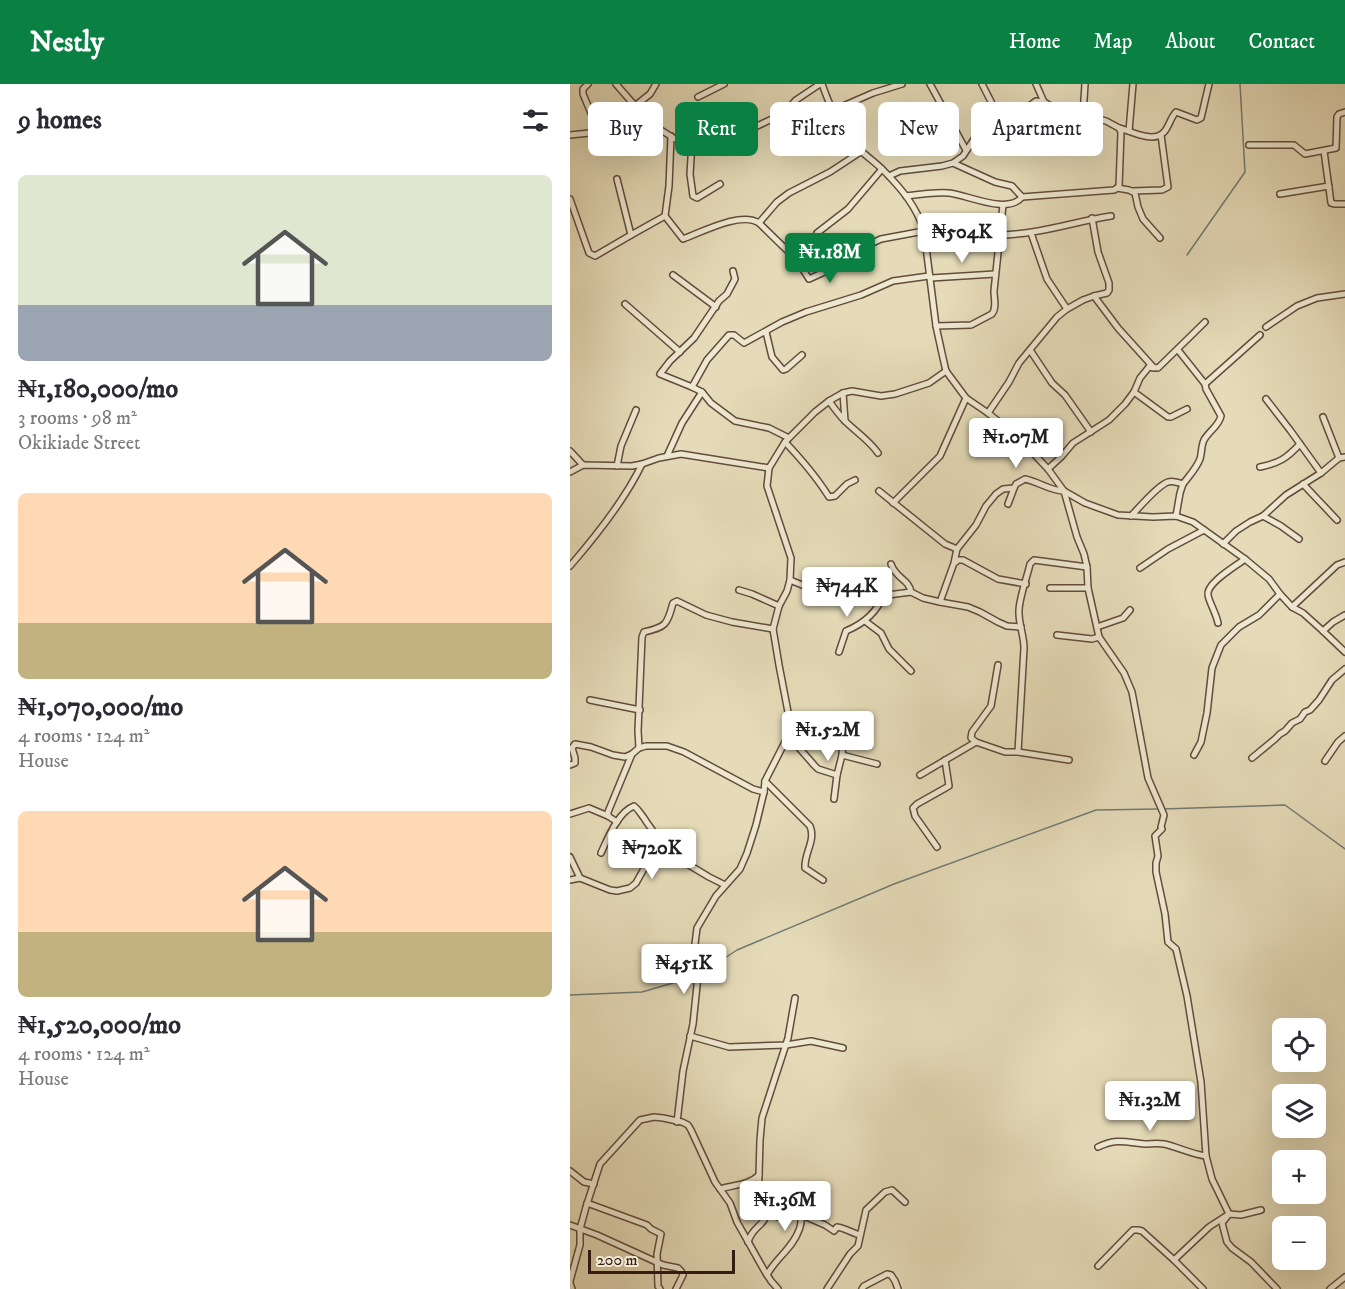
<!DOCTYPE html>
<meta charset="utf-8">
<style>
:root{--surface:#fff;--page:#f7f7f7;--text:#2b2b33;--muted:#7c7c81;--accent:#0b8043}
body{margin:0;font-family:"IM FELL DW Pica",serif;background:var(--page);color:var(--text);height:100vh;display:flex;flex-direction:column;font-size:22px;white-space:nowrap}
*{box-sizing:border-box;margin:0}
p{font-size:20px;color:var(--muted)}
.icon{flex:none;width:33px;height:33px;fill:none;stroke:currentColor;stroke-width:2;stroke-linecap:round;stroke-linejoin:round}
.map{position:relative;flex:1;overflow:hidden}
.sheet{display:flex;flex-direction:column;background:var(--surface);width:570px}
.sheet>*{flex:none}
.hud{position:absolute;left:18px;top:18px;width:570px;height:54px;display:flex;gap:12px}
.tools{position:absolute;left:702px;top:934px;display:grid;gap:12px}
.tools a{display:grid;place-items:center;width:54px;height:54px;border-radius:9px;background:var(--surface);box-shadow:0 6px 24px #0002;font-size:30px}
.scale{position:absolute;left:18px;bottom:15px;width:147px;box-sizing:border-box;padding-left:6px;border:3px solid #361c13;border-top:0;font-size:16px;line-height:21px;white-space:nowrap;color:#361c13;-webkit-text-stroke:4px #eee8d1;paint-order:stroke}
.price{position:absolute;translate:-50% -51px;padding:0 14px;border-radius:6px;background:#fff;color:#222;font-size:20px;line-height:39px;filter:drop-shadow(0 2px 3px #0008)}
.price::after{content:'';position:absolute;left:50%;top:36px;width:18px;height:14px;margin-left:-9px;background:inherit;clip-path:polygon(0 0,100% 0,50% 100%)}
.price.on{background:var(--accent);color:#fff}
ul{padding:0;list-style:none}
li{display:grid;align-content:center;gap:12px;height:318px;padding:0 18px}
li span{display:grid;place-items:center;height:186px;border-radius:9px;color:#555}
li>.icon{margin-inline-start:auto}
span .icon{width:108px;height:108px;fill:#fffc;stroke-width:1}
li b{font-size:26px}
h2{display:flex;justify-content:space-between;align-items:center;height:72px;padding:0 18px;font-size:26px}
.pill{padding:0 21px;border-radius:9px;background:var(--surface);box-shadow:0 6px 24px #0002;font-size:21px;line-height:54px}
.pill.on{background:var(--accent);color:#fff}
header{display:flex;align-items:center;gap:36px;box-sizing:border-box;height:84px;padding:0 30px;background:var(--accent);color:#fff}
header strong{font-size:28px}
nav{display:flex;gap:33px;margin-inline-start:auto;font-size:21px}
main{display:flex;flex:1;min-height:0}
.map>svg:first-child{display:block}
</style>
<header>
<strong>Nestly</strong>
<nav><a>Home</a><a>Map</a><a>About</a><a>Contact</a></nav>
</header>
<main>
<section class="sheet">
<h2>9 homes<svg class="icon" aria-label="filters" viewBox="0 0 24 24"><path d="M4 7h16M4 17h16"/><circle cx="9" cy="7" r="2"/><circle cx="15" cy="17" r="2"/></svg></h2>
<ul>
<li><span style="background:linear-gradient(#dfe7d0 70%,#9aa5b1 0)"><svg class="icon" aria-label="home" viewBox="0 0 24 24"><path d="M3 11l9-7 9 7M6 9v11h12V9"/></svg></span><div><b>₦1,180,000/mo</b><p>3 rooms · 98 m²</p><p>Okikiade Street</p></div></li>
<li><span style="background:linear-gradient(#ffd9b3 70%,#c2b280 0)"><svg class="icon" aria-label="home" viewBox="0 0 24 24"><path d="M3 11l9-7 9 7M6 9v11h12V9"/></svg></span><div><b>₦1,070,000/mo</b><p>4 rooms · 124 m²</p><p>House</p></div></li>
<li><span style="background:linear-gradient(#ffd9b3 65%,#c2b280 0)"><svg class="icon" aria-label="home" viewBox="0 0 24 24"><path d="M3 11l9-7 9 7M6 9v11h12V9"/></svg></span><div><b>₦1,520,000/mo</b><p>4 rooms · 124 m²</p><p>House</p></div></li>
</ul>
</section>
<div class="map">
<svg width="775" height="1205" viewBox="0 0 775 1205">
<rect width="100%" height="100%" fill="#e5dbb8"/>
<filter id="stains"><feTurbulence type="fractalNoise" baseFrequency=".00333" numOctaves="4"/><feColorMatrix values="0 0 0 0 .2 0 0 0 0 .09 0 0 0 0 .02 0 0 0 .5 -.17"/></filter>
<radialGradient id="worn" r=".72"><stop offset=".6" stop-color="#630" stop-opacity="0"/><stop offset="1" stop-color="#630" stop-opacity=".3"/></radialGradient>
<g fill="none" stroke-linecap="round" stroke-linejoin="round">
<g stroke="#707b74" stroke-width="1.5">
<path d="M617,171L675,88L670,0"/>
<path d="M592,725L715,721L775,765"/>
<path d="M131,890L167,866L324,800L526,726L588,725"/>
<path d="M0,911L72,908L127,892"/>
</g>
<defs>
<g id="minor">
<path d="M18,0L13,5V10L29,48"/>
<path d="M46,0L80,39L105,55L138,60L154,58L206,33L218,25L226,16L250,0"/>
<path d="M252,0C259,20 270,46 285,61C293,70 304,77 313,86C331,104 347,123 354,147L366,242L373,274L376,287L396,314L418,329L448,353L478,385L494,407L515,419L548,431L583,433L606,432L623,438L675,475L699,495L710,510L722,523L733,529L753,547L775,568"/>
<path d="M360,0L396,66"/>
<path d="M412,0L433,41"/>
<path d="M466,0L474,18"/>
<path d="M128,13L154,0"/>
<path d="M264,26L303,9L332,0"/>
<path d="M513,31L515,0"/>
<path d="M549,44C561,47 582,59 593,49C599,44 600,34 606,28L627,36L631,34L639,0"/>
<path d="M559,47L563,0"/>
<path d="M0,51L29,48L41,41L80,10L86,0"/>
<path d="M101,52L99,102L95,132L113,155C132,148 171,127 189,139L207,118L219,109L260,88L292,67"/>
<path d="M122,58L120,90L123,112L127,114L150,100"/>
<path d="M218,60L265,30"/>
<path d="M679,61H724L735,70L766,64L767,33L769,30L775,28"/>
<path d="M754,67L761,119L765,120H775"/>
<path d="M319,92L330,87L372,82L383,79L393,72L404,55L410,52L420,51L466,17L474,18L491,28L513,31L536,37L549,44L551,48L549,103L544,106L452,113L442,102L425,98L383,79"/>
<path d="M47,95L61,151L95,132"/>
<path d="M547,104L559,106L565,109L568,123L573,135L590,154"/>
<path d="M562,107L592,106L598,103L591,51"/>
<path d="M710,110L759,102"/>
<path d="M336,112C351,110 365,108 379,109C398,111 438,131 452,113"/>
<path d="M0,115L19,169L25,172L61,151"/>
<path d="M189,139L227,176L239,195L263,184L285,167L311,155L354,147"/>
<path d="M247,149L278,125L312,85"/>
<path d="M461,149L477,195L497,225"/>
<path d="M354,154C390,152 427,154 462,148C489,144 514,136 541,132"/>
<path d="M163,187L165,195L157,210L149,217L124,254L100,277L90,290L122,303L132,308L141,319L165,337L199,344L219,354"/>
<path d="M103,191L146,223"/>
<path d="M361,194L425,190"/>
<path d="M524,212L548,244L584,284L579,283L588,284L635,238"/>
<path d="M55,220L110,268"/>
<path d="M366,242L401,241L422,230C427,224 424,215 424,207L433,121"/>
<path d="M696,243L727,222L747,214L775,210"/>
<path d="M196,248L202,273L213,286L216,285L232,271"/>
<path d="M460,266L482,299L495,311L521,348"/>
<path d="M635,300L690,251"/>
<path d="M122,303L137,276L159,251H164L174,259L212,238L236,228L291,211L323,197L359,192"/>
<path d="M564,308L598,333H601L617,325"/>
<path d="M273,309L275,337"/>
<path d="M696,315L720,346L751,389"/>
<path d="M259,317C264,324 269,331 275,337C286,348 299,356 308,369"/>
<path d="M418,329L439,298L449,279L487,233L497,225L513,216L524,212L537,209L539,206V199L528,168L522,134"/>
<path d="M753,333L769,374"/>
<path d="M215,358C232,376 246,392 259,413L265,412L277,400L285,396"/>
<path d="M0,367L13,381"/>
<path d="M97,372L112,339L132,308"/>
<path d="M47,382L51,362L66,326"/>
<path d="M690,383C709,379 716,375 730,360"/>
<path d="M478,385L492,372L503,359L539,336L555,320L564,308L570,294L579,283"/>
<path d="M0,388L13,381L62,382L72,380L89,374L111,370L199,384"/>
<path d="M733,400L767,436"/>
<path d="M309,407L375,460L387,465"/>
<path d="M323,419L370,372L396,314"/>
<path d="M438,420L444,404"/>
<path d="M561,432C569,424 588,401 598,398C603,396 609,399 613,400C619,392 626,385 630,375C632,369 631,362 634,356C639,347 649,342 651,332L636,305L635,300L608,266"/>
<path d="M606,432L610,409L613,400"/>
<path d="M693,432L711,442L729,455"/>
<path d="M653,460L666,447L680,438L693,432L716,411L751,389L769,374L775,373"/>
<path d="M386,478L388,476H393L428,495L456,500"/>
<path d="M321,480C326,495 339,495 341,508"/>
<path d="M0,482C26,452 55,416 72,380"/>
<path d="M570,484L598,465L634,446"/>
<path d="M220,496L254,510L270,511L294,509L318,511L341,508L353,514L370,518L384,479L387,465L406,441L416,422L426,410L433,405L444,404L446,400L455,395C469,398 481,407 494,407L507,453L514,470L517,483L518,504L529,553L554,589L562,608L578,694L594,731L591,743L592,745L585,752L588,772L586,779V788L595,830L598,858L606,865L617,912L631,998L636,1072L642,1095L659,1130L652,1139L657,1158L662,1164L681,1178L707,1205"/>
<path d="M480,504H518"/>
<path d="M169,506L182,510L209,522"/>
<path d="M370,518L398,523L410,528L428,538L437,542L451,543"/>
<path d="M722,523L767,481L775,478"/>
<path d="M295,537L311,549L319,565L341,587"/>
<path d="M648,539C646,529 639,518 638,511C636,499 666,482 675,475"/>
<path d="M527,543L553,534L560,526"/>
<path d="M753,547L763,538L775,531"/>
<path d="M487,551L522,555L529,553"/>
<path d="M269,568L276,547C293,540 307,529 314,510"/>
<path d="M20,616L70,626"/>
<path d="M216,649L244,681L248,685L267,691"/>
<path d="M406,658L401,654L402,648L421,622L428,581"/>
<path d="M69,664L68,647L72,553L74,548C96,543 97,541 103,519L107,517L136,531L162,538L203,545"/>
<path d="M448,668L454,564C454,552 449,541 449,529C448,517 457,494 460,480L464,476L517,483"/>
<path d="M272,671L307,680"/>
<path d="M624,671L631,658L637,629L642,584L651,561L669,543L689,531L710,510"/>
<path d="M682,674L705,655L710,650L715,647L722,639L730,635L735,628L740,626L749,616L762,596L775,585"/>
<path d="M755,677L768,658L775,652"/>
<path d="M0,681L5,679V674L2,664L5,660L21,663L43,671L55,673L62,670L69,664L76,662H97L114,668L183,705L194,708"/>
<path d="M350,691L406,658L435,668H448L499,676"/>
<path d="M195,697L240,742C246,757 234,769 235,784L253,796"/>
<path d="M264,715L267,691L272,671L274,643"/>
<path d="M0,730L19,724L38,732"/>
<path d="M47,738L38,732V728L62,670"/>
<path d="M367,763L345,732L343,724L347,720L379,702L375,676"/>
<path d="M31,769C38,754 48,728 64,722C69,726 70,729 74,734C81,746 86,747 89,763"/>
<path d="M0,773L10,794"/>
<path d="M0,796L10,794L40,806L47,807L60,804L66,799L80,774L89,763L139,793L155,801"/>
<path d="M120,952L159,963L216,961L241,957L273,964"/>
<path d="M107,1038L113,987L123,940L128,892L125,860L127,844L146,812L170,785L177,769L186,741L194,708L195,697L216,656L218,628L209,581L203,545L209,522L217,507L220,496L221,474L197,402L199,384L215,358L245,328L259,317L273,309L282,307L311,312L325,310L359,299L376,287"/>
<path d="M528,1063C547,1054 555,1058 575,1060C581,1060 587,1059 594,1060C608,1063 621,1070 636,1072"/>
<path d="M0,1087L14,1098L24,1100"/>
<path d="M150,1105C163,1101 179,1101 189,1091L190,1056L192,1034L218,954L225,914"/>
<path d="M17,1119L77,1141L81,1145L91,1150L87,1170L88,1202L90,1205"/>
<path d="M194,1125L198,1129L208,1133L219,1125L229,1128L232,1131C231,1136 231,1142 229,1146C223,1164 205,1175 197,1191"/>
<path d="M232,1131L255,1141L264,1147L267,1143C275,1144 282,1149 290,1151"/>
<path d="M0,1141L27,1151L93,1181L108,1184L111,1187L113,1191L106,1205"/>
<path d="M178,1158C182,1144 192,1142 195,1134C197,1127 193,1126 190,1121C186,1113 189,1099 189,1091"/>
<path d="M528,1182L563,1146H568L572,1147L604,1176"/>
<path d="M0,1197L10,1161V1145L16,1123L30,1080L70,1036L84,1033L93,1034L112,1038L118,1041L121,1046L145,1098L160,1119L167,1138L194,1186L201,1197L208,1205"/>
<path d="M0,1199L2,1205"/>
<path d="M257,1205L280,1170L288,1162L296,1126L315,1108L322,1106L335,1118"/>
<path d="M292,1205L294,1202L317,1190L321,1191L325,1197L328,1205"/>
<path d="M633,1205L604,1176L639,1143L659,1130L671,1131L691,1126"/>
<path d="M760,1205L775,1193"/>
</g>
</defs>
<use href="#minor" stroke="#624c3c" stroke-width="8"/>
<use href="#minor" stroke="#eee8d1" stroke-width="5"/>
</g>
<rect width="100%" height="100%" filter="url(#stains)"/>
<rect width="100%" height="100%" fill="url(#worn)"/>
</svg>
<div class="tools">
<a><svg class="icon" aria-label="locate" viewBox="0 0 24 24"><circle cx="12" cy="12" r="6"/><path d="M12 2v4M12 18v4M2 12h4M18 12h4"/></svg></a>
<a><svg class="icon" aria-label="layers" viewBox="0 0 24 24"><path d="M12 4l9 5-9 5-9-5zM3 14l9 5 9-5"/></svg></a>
<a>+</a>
<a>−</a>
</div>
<div class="scale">200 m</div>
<b class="price" style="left:392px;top:180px">₦504K</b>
<b class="price on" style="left:260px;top:200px">₦1.18M</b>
<b class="price" style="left:446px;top:385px">₦1.07M</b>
<b class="price" style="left:277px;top:534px">₦744K</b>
<b class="price" style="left:258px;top:678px">₦1.52M</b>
<b class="price" style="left:82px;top:796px">₦720K</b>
<b class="price" style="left:114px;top:911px">₦451K</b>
<b class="price" style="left:580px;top:1048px">₦1.32M</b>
<b class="price" style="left:215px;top:1148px">₦1.36M</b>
<div class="hud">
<a class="pill">Buy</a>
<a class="pill on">Rent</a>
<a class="pill">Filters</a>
<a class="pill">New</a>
<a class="pill">Apartment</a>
</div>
</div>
</main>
